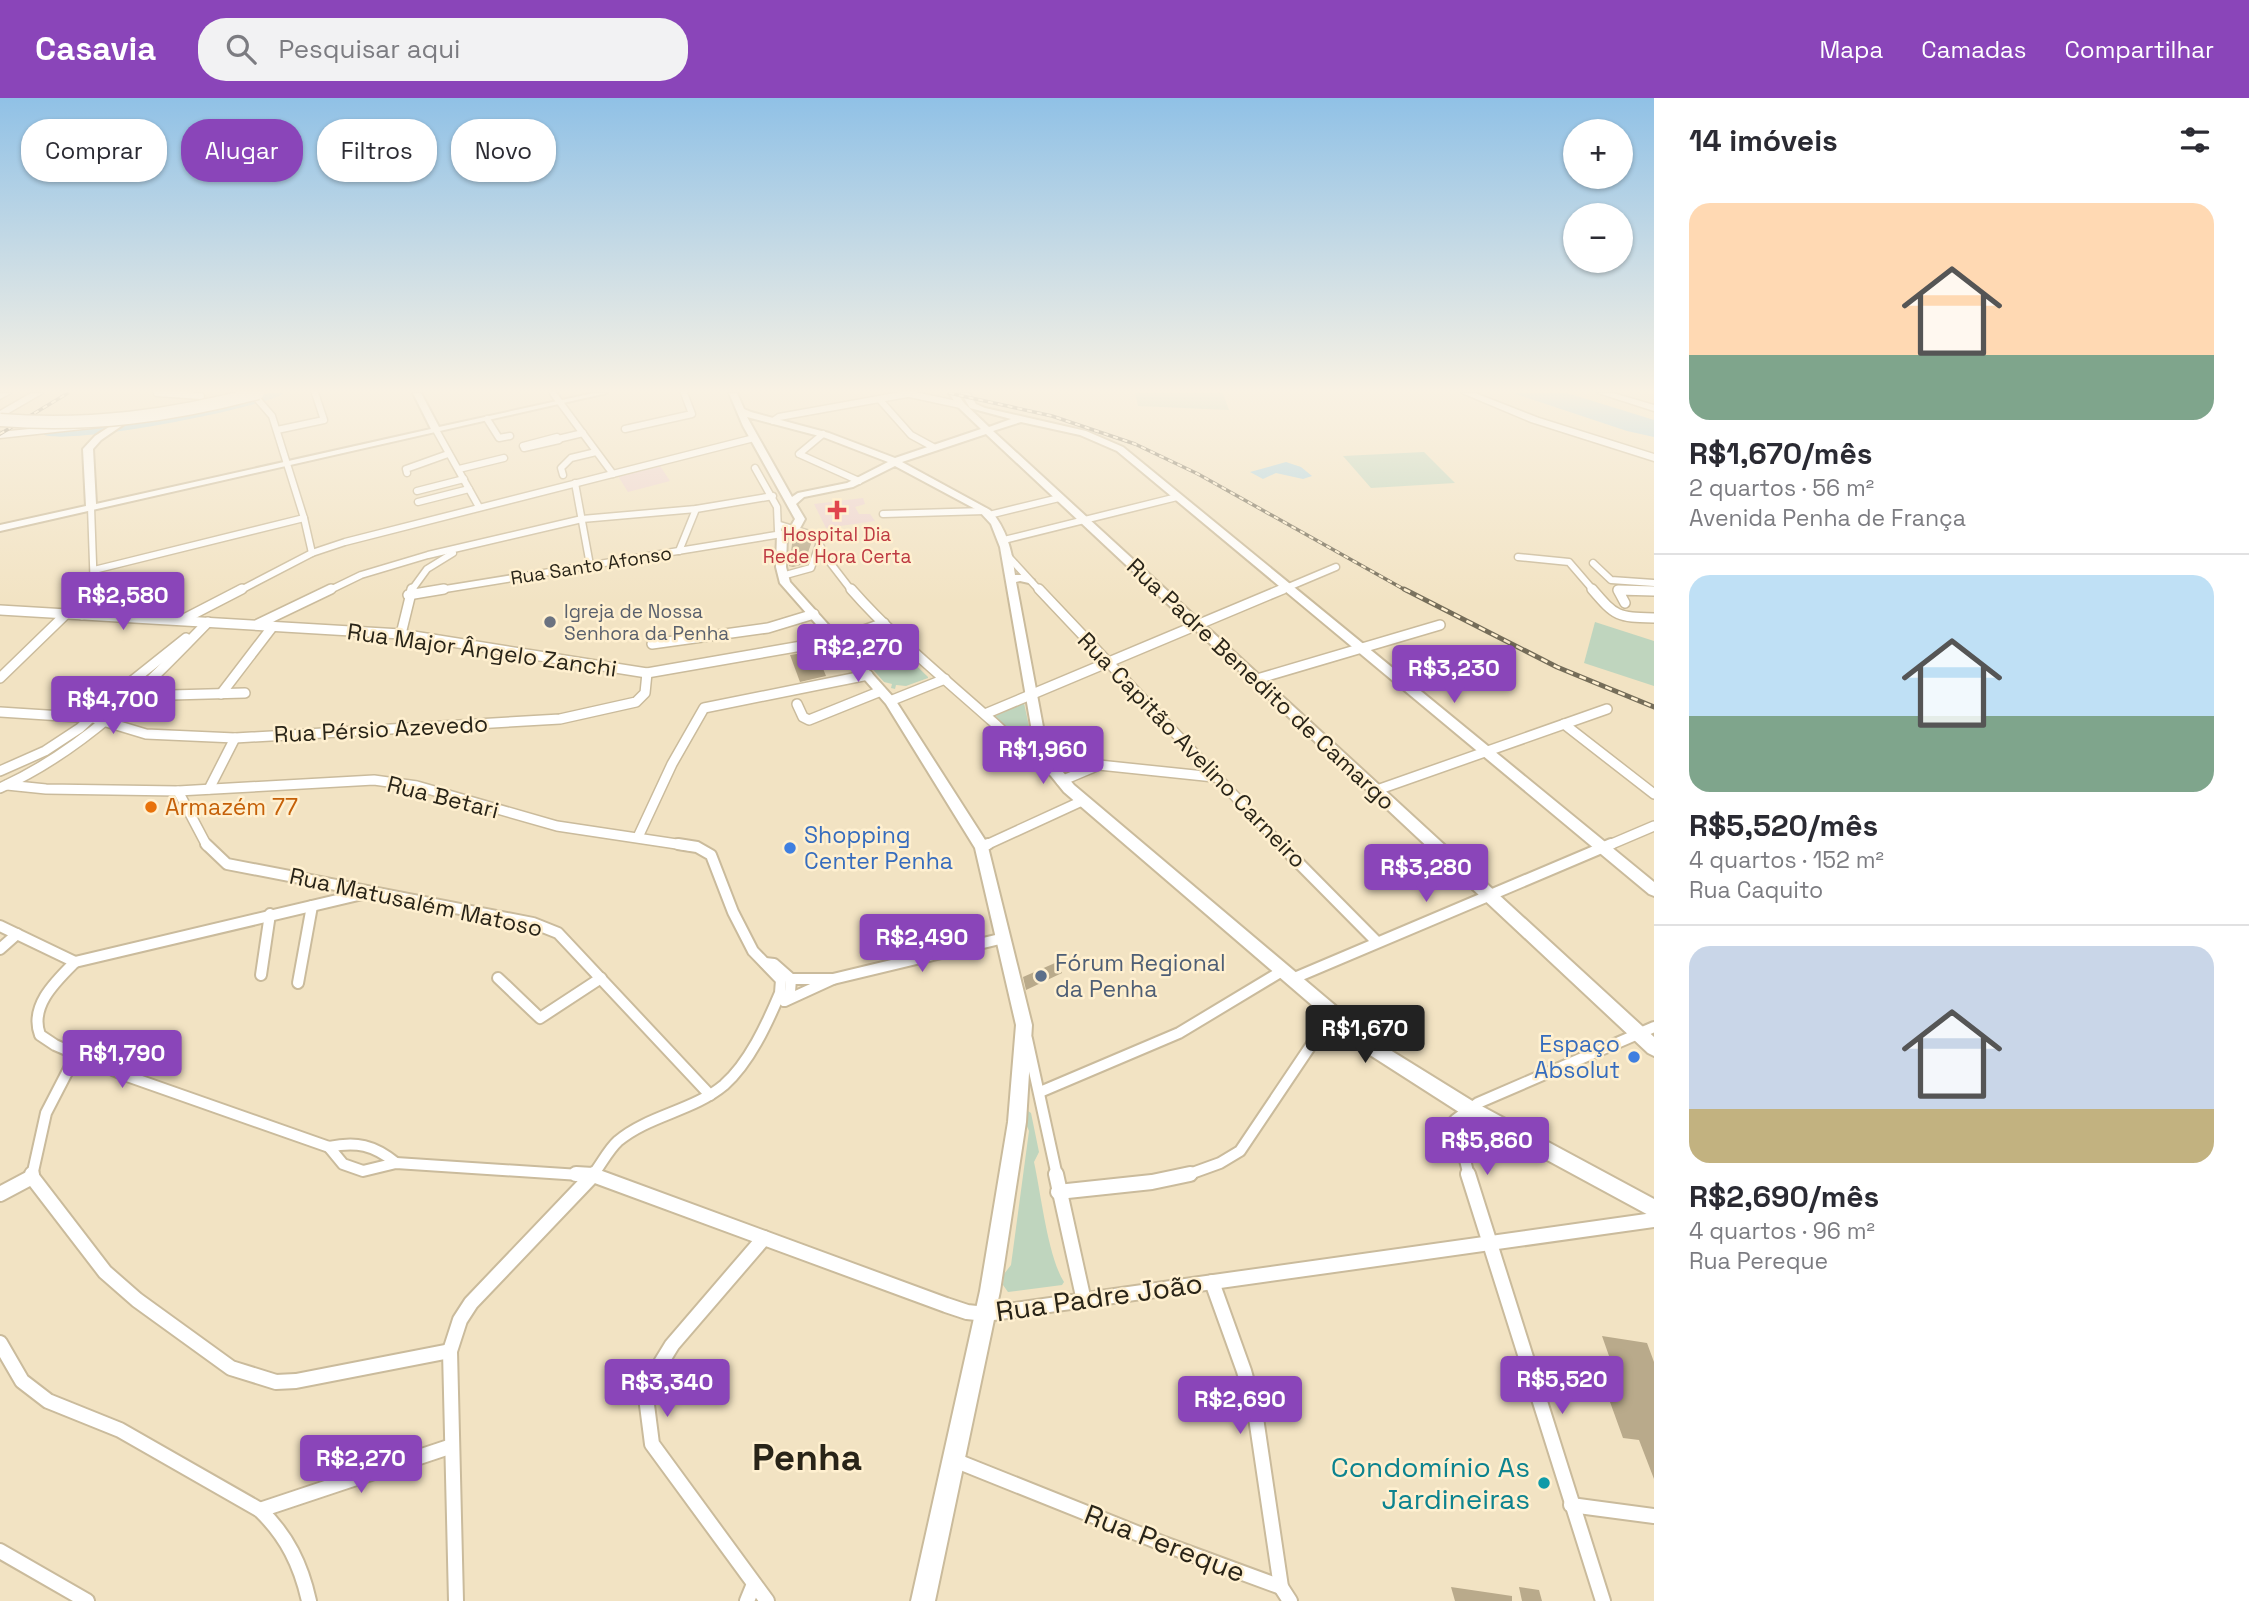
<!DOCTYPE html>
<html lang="pt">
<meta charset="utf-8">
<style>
:root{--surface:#fff;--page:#f2f2f3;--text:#2b2b33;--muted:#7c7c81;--line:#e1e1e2;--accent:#8a45b9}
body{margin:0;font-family:"Space Grotesk",sans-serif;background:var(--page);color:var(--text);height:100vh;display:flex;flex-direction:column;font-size:26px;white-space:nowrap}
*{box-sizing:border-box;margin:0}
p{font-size:23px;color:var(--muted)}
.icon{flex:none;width:38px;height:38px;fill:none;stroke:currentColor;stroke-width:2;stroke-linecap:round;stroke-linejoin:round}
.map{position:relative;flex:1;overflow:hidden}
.side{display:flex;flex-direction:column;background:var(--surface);width:595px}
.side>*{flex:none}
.banner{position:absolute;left:21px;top:21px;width:665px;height:63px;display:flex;gap:14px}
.tools{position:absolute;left:1563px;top:21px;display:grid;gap:14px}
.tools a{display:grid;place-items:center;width:70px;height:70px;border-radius:50%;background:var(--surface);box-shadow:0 2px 5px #0004;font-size:35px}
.price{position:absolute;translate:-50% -60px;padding:0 16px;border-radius:7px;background:var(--accent);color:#fff;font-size:23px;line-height:46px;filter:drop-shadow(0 2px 4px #0008)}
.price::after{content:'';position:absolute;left:50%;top:42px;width:21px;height:16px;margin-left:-10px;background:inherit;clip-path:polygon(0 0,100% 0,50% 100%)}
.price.selected{background:#222;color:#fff}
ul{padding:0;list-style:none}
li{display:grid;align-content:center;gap:14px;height:371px;padding:0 35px}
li+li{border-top:2px solid var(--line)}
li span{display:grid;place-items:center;height:217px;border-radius:21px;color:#555}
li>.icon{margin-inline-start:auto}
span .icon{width:126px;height:126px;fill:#fffc;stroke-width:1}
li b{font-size:30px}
h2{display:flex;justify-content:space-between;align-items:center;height:84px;padding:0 35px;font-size:30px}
.pill{padding:0 24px;border-radius:28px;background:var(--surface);box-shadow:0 2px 5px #0004;font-size:24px;line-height:63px}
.pill.selected{background:var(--accent);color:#fff}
header{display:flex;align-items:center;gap:42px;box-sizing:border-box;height:98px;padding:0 35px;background:var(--accent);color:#fff}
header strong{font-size:33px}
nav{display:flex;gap:38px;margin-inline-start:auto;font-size:24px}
.search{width:490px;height:63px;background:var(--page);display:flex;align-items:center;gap:18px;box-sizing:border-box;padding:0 24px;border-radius:28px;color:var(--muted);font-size:26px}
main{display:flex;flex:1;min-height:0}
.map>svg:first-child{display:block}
</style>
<header>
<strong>Casavia</strong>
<div class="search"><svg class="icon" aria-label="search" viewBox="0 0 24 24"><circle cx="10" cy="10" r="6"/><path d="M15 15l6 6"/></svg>Pesquisar aqui</div>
<nav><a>Mapa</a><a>Camadas</a><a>Compartilhar</a></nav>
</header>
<main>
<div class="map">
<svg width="1654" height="1503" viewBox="0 0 1654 1503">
<rect width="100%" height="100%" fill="#f2e3c3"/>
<g fill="#eed3cf">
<path d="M660,368L670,383L628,394L618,378Z"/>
<path d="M863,400L865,406L855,409L859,416H870L875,423L826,430L814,406Z"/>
</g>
<g fill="#bfd5be">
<path d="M1135,295H1223L1229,312L1138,308Z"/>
<path d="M1424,354L1455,385L1371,390L1343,358Z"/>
<path d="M1595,524L1654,543V588L1584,565Z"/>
<path d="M880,532L928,579V580L906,588L896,587L895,591L891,590L892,586L884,584L848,543Z"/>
<path d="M1024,605L1037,665L991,620Z"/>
<path d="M1028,1013L1031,1015L1039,1054L1034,1064C1041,1096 1048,1159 1064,1184L1062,1187L1008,1194L1003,1187L1004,1176L1011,1167L1029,1033L1026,1026Z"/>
</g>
<g fill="#add4e3">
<path d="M1513,295H1567L1654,322V339L1627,333Z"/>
<path d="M1286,364L1301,369L1312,378L1303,381L1276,375L1263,381L1250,374Z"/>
</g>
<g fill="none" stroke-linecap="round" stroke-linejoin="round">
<path fill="#add4e3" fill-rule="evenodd" d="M269,295H284C262,311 62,349 43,336L49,333L165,320Z"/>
</g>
<g fill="#b9aa8b">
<path d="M793,439L812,443L804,466L793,469L789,468Z"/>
<path d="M816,553L826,578L800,584L790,557Z"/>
<path d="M1055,865L1062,875L1026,892L1023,879Z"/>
<path d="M1602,1238L1647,1245L1654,1264V1381L1639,1342L1623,1340L1605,1290L1621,1292Z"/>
<path d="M1451,1489L1512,1498V1503H1455Z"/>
<path d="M1519,1489L1539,1492L1542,1503H1522Z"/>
</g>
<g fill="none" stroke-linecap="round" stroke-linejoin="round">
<defs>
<g id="street-far3">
<path d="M157,295L201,298"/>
<path d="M252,295L272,318L304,420L312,455"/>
<path d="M553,295L613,376"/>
<path d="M905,295L961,307"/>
<path d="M879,301L911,337L933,349"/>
<path d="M487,321L499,340L510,338"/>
<path d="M773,323L779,319L907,296"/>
<path d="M625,331L692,316L684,295"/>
<path d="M277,332L324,322L315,295"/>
<path d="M436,332L479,409"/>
<path d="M823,336L799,356L859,383"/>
<path d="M558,341L583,335"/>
<path d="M523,348L557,339L559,342L524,350"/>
<path d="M755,370L777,409L778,433"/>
<path d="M459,371L504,360"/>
<path d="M407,375L406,371L448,356"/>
<path d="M563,377L561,370L571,360L596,354"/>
<path d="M575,385L590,467"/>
<path d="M417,393L464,381"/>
<path d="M418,404L469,391"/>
<path d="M91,409L94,493"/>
<path d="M883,416L985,413"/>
<path d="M989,417L1059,400"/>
<path d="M780,427L816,438L825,458L852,493"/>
<path d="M1004,442L1177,399"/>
<path d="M679,453L696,411"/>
<path d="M1008,458L1040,493"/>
<path d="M1518,459L1569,464L1594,493"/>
<path d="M1593,465L1611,482L1654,485"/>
<path d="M94,472L304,420"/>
<path d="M782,478L811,470L819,447"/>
<path d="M239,493L312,455L345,444L754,340"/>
<path d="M328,493L361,477L428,457L582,421L696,411L773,398"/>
<path d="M411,493L427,471L453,455"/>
<path d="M433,493L782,436"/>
<path d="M1279,493L1336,469"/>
<path d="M1618,493H1648"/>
</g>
<g id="street-far2">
<path d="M851,491C894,540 944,580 992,623C1013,641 1028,662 1054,674"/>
<path d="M1039,491L1282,748"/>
<path d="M1592,491C1616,519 1617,519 1654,520"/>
<path d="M408,497L444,491"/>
<path d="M1625,505L1618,492L1654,493"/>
<path d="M0,512L401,536L647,575L836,542L884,525"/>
<path d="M82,517L95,507L94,491"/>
<path d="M182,522L242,491"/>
<path d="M258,526L331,491"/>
<path d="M401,536L412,491"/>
<path d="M652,546L768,530L814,516"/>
<path d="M0,580L66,516"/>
<path d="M1257,581L1440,527"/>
<path d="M221,596L273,528"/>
<path d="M134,598L245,595"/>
<path d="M890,603L945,581"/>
<path d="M797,606L803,619L809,622L881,593"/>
<path d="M0,614L93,620L146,636L235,640L560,621L636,604L645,595L647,575"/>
<path d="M985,616L1283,491"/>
<path d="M1564,626L1654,696"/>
<path d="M0,673L45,653L80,630L122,591L186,540"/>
<path d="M1061,683L1099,667L1214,679"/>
<path d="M7,687L46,691L178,693L374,682L417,688L557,728L690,748"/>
<path d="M0,690C84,652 145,589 208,524"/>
<path d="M209,691L235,640"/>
<path d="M1377,692L1607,611"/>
<path d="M178,693L207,748"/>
<path d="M638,739L672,666L704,610L868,577"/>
<path d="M984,748L1082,703"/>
<path d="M1607,748L1654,728"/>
</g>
<g id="street-far1">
<path d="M206,746L227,766L533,825L558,835L710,997"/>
<path d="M1280,746L1377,844"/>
<path d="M982,749L988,746"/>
<path d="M0,828L75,864"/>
<path d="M0,851L17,836"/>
<path d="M75,864C56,883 29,908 40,937L55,947L127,978L329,1049C356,1043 374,1047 396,1065"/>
<path d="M75,864L371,794"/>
<path d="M765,865L774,866L791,881L790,894L784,903"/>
<path d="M261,877L270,816"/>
<path d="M498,880L540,920L601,880"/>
<path d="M791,881H833"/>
<path d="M1292,881L1611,746"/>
<path d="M298,885L312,808"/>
<path d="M785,903L833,881L1004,840"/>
<path d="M1027,941L1057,1078"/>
<path d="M1040,994L1179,935L1282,873"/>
<path d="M329,1049L343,1066L363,1073L396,1065L595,1078"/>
<path d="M32,1078L46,1015L76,957"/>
<path d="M592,1078C601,1067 608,1052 618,1043C649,1017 693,1013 724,987C749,965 767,926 780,895L781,882L753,853L733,814L711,757L697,749L678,746"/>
<path d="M1184,1078L1220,1065L1240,1053L1332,916"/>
<path d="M1469,1078L1455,1022L1478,1005L1654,929"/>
</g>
<g id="street">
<path d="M32,1076V1079L105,1174L137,1202L231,1270L276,1284L296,1283L450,1253"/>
<path d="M576,1076L593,1077L946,1207L967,1214L986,1216L1654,1122"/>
<path d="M1056,1076L1084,1203"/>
<path d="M1468,1076L1603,1503"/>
<path d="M1058,1094L1152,1084L1190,1076"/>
<path d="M0,1096L32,1079"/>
<path d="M764,1140L672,1247L653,1278L647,1307L652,1346L767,1503"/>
<path d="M1212,1184L1244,1273L1255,1313L1281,1489L1290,1503"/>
<path d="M0,1245L22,1283L48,1303L120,1332L260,1412C287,1438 301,1467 309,1503"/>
<path d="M954,1362L1164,1446L1281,1489"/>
<path d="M1571,1407L1654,1418"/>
<path d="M260,1412L452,1348"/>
<path d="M0,1453L87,1503"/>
<path d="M456,1503L450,1253L460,1222L471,1205L594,1076"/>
<path d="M747,1503L754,1486"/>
</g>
<g id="secondary">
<path d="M413,295H421L439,329L594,295H607L0,433V427L86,408L83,351L95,338L129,316L136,318L101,342L93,351L96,406L431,331Z"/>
<path d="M729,295H737L744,311L751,314L829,335L895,360L981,331L958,309L949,295H957L964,305L989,329L1011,321L970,310L961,295H969L976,306L985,310L1086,333L1123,349L1654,784V798L1649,796L1117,353L1080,337L1021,324L993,333L1654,939V958L1648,955L986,336L902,364L990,412C1007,431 1012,453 1015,477H1023L1034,482L1029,485L1020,483L1016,484L1046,645L1057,667L1074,687L1382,947L1474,1004L1654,1101V1120L1462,1016L1370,957L1064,694L1047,673L1034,645L1000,449L991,426L979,413L895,368L853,389L804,399L796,406L805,421L799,432L787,437L786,469L790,484L894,600L987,745L1032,927L1026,1024L1000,1193L935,1503H911L980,1193L1008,1024L1016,927L975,750L886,606L780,485L776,469L777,436L791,428L795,421L743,328ZM747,319L823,339L888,364L847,385L798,395L792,399Z"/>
</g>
<g id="highway">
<path d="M0,295H11L0,301Z"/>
<path d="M31,295H43L0,320V313Z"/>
<path d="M1462,295H1475L1539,320L1654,356V363L1531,324Z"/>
<path d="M1598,295H1613L1654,307V313Z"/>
<path d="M97,324L102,327L101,329L0,340V334Z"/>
</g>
</defs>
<use href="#street-far3" stroke="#cabb9c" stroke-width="9"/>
<use href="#street-far2" stroke="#cabb9c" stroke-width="12"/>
<use href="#street-far1" stroke="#cabb9c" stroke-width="14"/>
<use href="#street" stroke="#cabb9c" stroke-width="18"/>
<use href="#secondary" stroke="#cabb9c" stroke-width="4"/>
<use href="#highway" stroke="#cabb9c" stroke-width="3"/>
<use href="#street-far3" stroke="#fff" stroke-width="6"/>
<use href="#street-far2" stroke="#fff" stroke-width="9"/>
<use href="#street-far1" stroke="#fff" stroke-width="10"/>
<use href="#street" stroke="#fff" stroke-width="14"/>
<use href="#secondary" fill="#fff" fill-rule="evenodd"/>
<use href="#highway" fill="#fff" fill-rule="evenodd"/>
<defs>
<g id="rail-far1">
<path d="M949,295L1052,318L1135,346L1198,376L1407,493"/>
<path d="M0,336L68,295"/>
</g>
<path id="rail" d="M1404,491L1557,569L1654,609"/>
</defs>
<use href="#rail-far1" stroke="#756d59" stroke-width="3.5"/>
<use href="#rail" stroke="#756d59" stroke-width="5"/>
<use href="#rail-far1" stroke="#fff0d0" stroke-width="2" stroke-dasharray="5" stroke-linecap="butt"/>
<use href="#rail" stroke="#fff0d0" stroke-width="2.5" stroke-dasharray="7" stroke-linecap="butt"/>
<defs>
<path id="highway-bridge" d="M0,322C89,329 172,318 258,295"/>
</defs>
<use href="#highway-bridge" stroke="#cabb9c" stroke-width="15" stroke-linecap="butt"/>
<use href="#highway-bridge" stroke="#fff" stroke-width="12"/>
</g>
<linearGradient id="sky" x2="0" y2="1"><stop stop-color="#90c1e6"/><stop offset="0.58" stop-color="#f9f2e4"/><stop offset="1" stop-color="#f9f2e4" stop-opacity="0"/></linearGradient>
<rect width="1654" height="505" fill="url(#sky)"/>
<path fill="#e0444e" stroke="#fff0d0" stroke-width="2.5" d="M833.5 401.5h7v7h7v7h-7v7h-7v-7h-7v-7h7z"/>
<circle fill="#6b7280" stroke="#fff0d0" stroke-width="2.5" cx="550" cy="524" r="7"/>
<circle fill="#e8710a" stroke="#fff0d0" stroke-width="2.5" cx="151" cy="709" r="7"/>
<g fill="#3f7fe0" stroke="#fff0d0" stroke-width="2.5">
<circle cx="790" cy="750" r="7"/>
<circle cx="1634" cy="959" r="7"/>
</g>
<circle fill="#5c6f8a" stroke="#fff0d0" stroke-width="2.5" cx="1041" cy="878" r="7"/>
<circle fill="#0f9aa8" stroke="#fff0d0" stroke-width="2.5" cx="1544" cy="1385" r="7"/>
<g text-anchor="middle" stroke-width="5" stroke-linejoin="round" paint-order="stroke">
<g font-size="19" fill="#be3a42" stroke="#fff0d0">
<text x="837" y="443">Hospital Dia<tspan x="837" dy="22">Rede Hora Certa</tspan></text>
</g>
<g font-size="19" fill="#292418" stroke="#fff0d0">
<text transform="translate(591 467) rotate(-9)" y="7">Rua Santo Afonso</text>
</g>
<g font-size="19" fill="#5b616d" stroke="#fff0d0" text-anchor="start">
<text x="564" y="520">Igreja de Nossa<tspan x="564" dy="22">Senhora da Penha</tspan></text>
</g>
<g font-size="23" fill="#292418" stroke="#fff0d0">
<text transform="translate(482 552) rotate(8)" y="8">Rua Major Ângelo Zanchi</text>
<text transform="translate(1261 586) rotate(43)" y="8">Rua Padre Benedito de Camargo</text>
<text transform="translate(381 631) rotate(-3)" y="8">Rua Pérsio Azevedo</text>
<text transform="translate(1192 652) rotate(46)" y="8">Rua Capitão Avelino Carneiro</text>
<text transform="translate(443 699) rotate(14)" y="8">Rua Betari</text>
<text transform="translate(416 804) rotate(12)" y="8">Rua Matusalém Matoso</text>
</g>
<g font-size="23" fill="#c56008" stroke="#fff0d0" text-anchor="start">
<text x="165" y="717">Armazém 77</text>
</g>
<g font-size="23" fill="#366cbe" stroke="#fff0d0" text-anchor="start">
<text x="804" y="745">Shopping<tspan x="804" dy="26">Center Penha</tspan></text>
<text x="1620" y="954" text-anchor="end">Espaço<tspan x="1620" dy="26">Absolut</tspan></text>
</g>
<g font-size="23" fill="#4e5e75" stroke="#fff0d0" text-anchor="start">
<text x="1055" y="873">Fórum Regional<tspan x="1055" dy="26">da Penha</tspan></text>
</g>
<g font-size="28" fill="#292418" stroke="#fff0d0">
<text transform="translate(1099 1199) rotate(-8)" y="10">Rua Padre João</text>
<text transform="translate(1165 1445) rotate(21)" y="10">Rua Pereque</text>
</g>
<g font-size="28" fill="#0d838f" stroke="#fff0d0" text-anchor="end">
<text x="1530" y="1379">Condomínio As<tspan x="1530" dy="32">Jardineiras</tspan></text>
</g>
<g font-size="37" font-weight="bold" fill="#292418" stroke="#fff0d0">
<text x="807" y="1372">Penha</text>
</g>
</g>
</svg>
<div class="tools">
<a>+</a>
<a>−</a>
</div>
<b class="price" style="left:123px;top:534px">R$2,580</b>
<b class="price" style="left:858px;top:586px">R$2,270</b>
<b class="price" style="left:1454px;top:607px">R$3,230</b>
<b class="price" style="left:113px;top:638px">R$4,700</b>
<b class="price" style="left:1043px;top:688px">R$1,960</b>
<b class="price" style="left:1426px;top:806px">R$3,280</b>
<b class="price" style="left:922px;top:876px">R$2,490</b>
<b class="price selected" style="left:1365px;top:967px">R$1,670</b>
<b class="price" style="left:122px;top:992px">R$1,790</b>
<b class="price" style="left:1487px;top:1079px">R$5,860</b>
<b class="price" style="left:1562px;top:1318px">R$5,520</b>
<b class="price" style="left:667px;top:1321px">R$3,340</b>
<b class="price" style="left:1240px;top:1338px">R$2,690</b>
<b class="price" style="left:361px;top:1397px">R$2,270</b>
<div class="banner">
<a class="pill">Comprar</a>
<a class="pill selected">Alugar</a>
<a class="pill">Filtros</a>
<a class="pill">Novo</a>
</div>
</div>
<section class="side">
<h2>14 imóveis<svg class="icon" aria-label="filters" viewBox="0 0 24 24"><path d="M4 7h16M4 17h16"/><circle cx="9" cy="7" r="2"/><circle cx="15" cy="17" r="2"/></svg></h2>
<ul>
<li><span style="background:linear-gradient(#ffd9b3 70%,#7fa58c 0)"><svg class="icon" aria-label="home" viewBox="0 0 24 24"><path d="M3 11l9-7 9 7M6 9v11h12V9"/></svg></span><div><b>R$1,670/mês</b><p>2 quartos · 56 m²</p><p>Avenida Penha de França</p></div></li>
<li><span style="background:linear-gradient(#bfe0f5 65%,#7fa58c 0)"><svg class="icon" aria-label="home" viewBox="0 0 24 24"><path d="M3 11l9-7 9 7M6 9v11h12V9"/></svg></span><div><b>R$5,520/mês</b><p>4 quartos · 152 m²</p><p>Rua Caquito</p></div></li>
<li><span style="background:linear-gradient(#c9d6e8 75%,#c2b280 0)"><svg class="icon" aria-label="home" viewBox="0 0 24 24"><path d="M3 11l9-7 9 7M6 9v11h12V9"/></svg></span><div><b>R$2,690/mês</b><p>4 quartos · 96 m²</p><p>Rua Pereque</p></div></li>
</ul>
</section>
</main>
